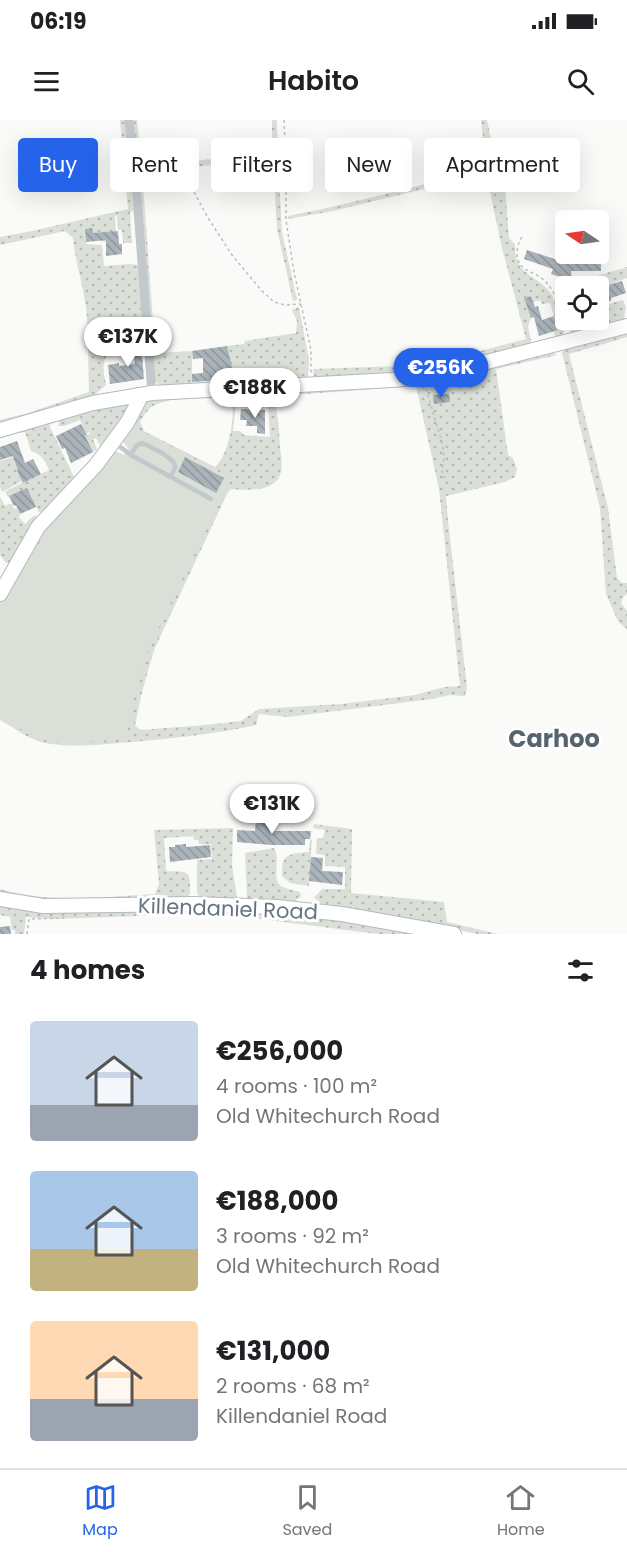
<!DOCTYPE html>
<meta charset="utf-8">
<style>
:root{--surface:#fff;--page:#f6f6f6;--text:#202124;--muted:#757577;--line:#e0e0e0;--accent:#2563eb}
body{margin:0;font-family:Poppins,sans-serif;background:var(--page);color:var(--text);height:100vh;display:flex;flex-direction:column;font-size:22px;white-space:nowrap}
*{box-sizing:border-box;margin:0}
p{font-size:20px;color:var(--muted)}
.icon{flex:none;width:33px;height:33px;fill:none;stroke:currentColor;stroke-width:2;stroke-linecap:round;stroke-linejoin:round}
.map{position:relative;height:814px;overflow:hidden}
.panel{display:flex;flex-direction:column;background:var(--surface);flex:1}
.panel>*{flex:none}
.hud{position:absolute;left:18px;top:18px;width:591px;height:54px;display:flex;gap:12px}
.needle{width:39px;rotate:283deg}
.controls{position:absolute;left:555px;top:90px;display:grid;gap:12px}
.controls a{display:grid;place-items:center;width:54px;height:54px;border-radius:6px;background:var(--surface);box-shadow:0 6px 24px #0002;font-size:30px}
.price{position:absolute;translate:-50% -51px;padding:0 14px;border-radius:21px;background:#fff;color:#222;font-size:20px;line-height:39px;filter:drop-shadow(0 2px 3px #0008)}
.price::after{content:'';position:absolute;left:50%;top:36px;width:18px;height:14px;margin-left:-9px;background:inherit;clip-path:polygon(0 0,100% 0,50% 100%)}
.price.current{background:var(--accent);color:#fff}
ul{padding:0;list-style:none}
li{display:flex;align-items:center;gap:18px;height:150px;padding:0 30px}
li span{display:grid;place-items:center;flex:none;width:168px;height:120px;border-radius:6px;color:#555}
li>.icon{margin-inline-start:auto}
span .icon{width:72px;height:72px;fill:#fffc;stroke-width:1}
li b{font-size:26px}
h2{display:flex;justify-content:space-between;align-items:center;height:72px;padding:0 30px;font-size:26px}
.chip{padding:0 21px;border-radius:6px;background:var(--surface);box-shadow:0 6px 24px #0002;font-size:21px;line-height:54px}
.chip.current{background:var(--accent);color:#fff}
.status{display:flex;justify-content:space-between;align-items:center;height:42px;padding:0 30px;background:var(--surface);direction:ltr}
.status svg{height:16px;fill:currentColor}
header{display:flex;justify-content:space-between;align-items:center;height:78px;padding:0 30px;background:var(--surface);font-size:27px;font-weight:600}
.tabs{display:flex;justify-content:space-around;align-items:center;height:84px;border-top:2px solid var(--line);background:var(--surface);font-size:16px;color:var(--muted)}
.tabs a{display:grid;justify-items:center;gap:3px}
.tabs .current{color:var(--accent)}
.map>svg:first-child{display:block}
</style>
<div class="status"><b>06:19</b><svg viewBox="0 0 49 12"><path d="M0 12V9h3v3zM5 12V6h3v6zM10 12V3h3v9zM15 12V0h3v12zM26 1h20v11H26zM47 4h2v5h-2z"/></svg></div>
<header><svg class="icon" aria-label="menu" viewBox="0 0 24 24"><path d="M4 6h16M4 12h16M4 18h16"/></svg>Habito<svg class="icon" aria-label="search" viewBox="0 0 24 24"><circle cx="10" cy="10" r="6"/><path d="M15 15l6 6"/></svg></header>
<div class="map">
<svg width="627" height="814" viewBox="0 0 627 814">
<defs>
<pattern id="grass-dots" width="8" height="8" patternUnits="userSpaceOnUse" patternTransform="scale(1.5)"><rect width="8" height="8" fill="#dadfd7"/><path d="M2 2h.1M6 6h.1" fill="none" stroke="#b4b9b4" stroke-width="1.8" stroke-linecap="round"/></pattern>
<pattern id="building-back-hatch" width="6" height="6" patternUnits="userSpaceOnUse" patternTransform="scale(1.5)"><rect width="6" height="6" fill="#aab3b9"/><path d="M-1 5l2 2M0 0l6 6M5-1l2 2" fill="none" stroke="#8e969c"/></pattern>
</defs>
<rect width="100%" height="100%" fill="#fafaf8"/>
<g fill="url(#grass-dots)" fill-rule="evenodd">
<path d="M120,0H126L132,54L133,91L130,92L132,123H123L122,110H118L117,95L115,96L116,112H105L106,122L100,121L93,116L92,109H85L86,124L102,125L104,146L129,144L138,145L144,222L118,226L117,233L107,235C101,245 104,254 106,265L92,277L0,305V300L28,293L89,272C88,244 89,215 86,187C83,164 75,141 73,118L65,111L0,125V117L32,111L128,89Z"/>
<path d="M133,0H137L142,45L185,42V47L142,50L155,229L159,233L192,231V263L226,261V264L168,267C162,266 157,265 154,259Z"/>
<path d="M272,0H277L278,42L282,112L297,180L293,181L277,109L273,40L191,47V41L272,34Z"/>
<path d="M481,0H487L496,42L505,65L509,118L515,124C514,149 526,151 543,165C556,176 563,195 564,212L563,214L555,217L554,211L558,209L550,183L542,184L540,180L533,182L531,176L524,178L531,198L528,206L532,226L423,252L334,258L314,256L313,249L428,245L526,219L502,128L486,54L333,91L288,99V96L332,87L486,49Z"/>
<path d="M627,147V158L599,168L598,166H576L579,161Z"/>
<path d="M599,173L602,186L623,180L626,188C624,193 625,198 624,201L577,215L571,213L566,200H598Z"/>
<path d="M299,187L309,240L308,257L304,259L234,263L233,260L240,259L238,251H231V245L227,226L244,224L245,221L296,213L297,201L292,190Z"/>
<path d="M627,210V217L569,234L608,388L617,458L622,463H627V474L623,477L621,483L627,491V510L618,501L606,474L600,388L562,233L565,227Z"/>
<path d="M551,232L557,235L496,249L508,335L513,338L517,349L515,357L505,362L446,376L448,401L467,567L465,576L450,575L432,579L288,597L259,594L256,605C216,614 174,618 133,622C103,624 70,629 41,622C27,618 13,607 0,600V479L27,434L35,431L32,428L36,415L128,349V311L145,283L151,278L236,273L237,276L233,311H240L244,315L270,317L268,286H247L244,279L245,272L378,265ZM416,266L439,369L460,566L444,567L415,575L341,584L259,589L241,601L206,605L140,610L135,605L142,572L154,530L227,374L231,369C247,370 276,373 281,352C283,345 281,335 280,328C279,312 279,297 274,281L278,276ZM221,277L232,280C235,297 229,335 215,347L144,311L140,302C144,295 149,287 157,284C175,277 202,278 221,277Z"/>
<path d="M129,282L131,284L102,330L96,318L93,319L97,329L93,332L72,323L90,314L89,312L86,314L80,300L64,306H58L59,302L57,297Z"/>
<path d="M50,302L51,304L49,305L75,359L87,344L90,346L45,392H39L31,376L27,377H8L5,372L23,362L22,361L2,372L0,367V341L14,337L29,360L49,350C45,340 41,334 31,331L25,312L20,313V311Z"/>
<path d="M0,377L5,386L9,384H12L14,389L17,388L20,394L19,397L25,404L31,398L36,395V400L10,444L5,442L0,435Z"/>
<path d="M314,704L352,709L351,773L444,782L447,802L498,814H477L445,807L320,786L319,781L314,778L315,776L318,774L322,769H345V747L325,746V735L316,734L317,718H323L325,710L313,708Z"/>
<path d="M233,708L232,746L237,777L242,778V780L201,779L197,774V740L212,739L211,724H199L198,720H194L193,716L164,718L166,751C190,752 190,749 190,774L185,779L72,783L0,774V769C50,784 103,777 155,774L159,764L154,710Z"/>
<path d="M312,719L309,766L290,763L282,756C281,733 289,734 309,732L310,720Z"/>
<path d="M274,728C281,739 271,759 281,766C286,769 294,770 300,772L301,776L297,779L295,783L252,780L251,778H247L245,733Z"/>
<path d="M0,784L169,787L304,793L433,814H378L229,795L193,794L55,799L26,797L24,814H15V810H12L10,797L0,795Z"/>
</g>
<path fill="#dadfd7" d="M137,309L227,356L229,363L148,530L135,573L126,618C99,621 69,626 42,619C27,614 13,604 0,597V479L27,434L35,431L49,404L112,330L124,335L128,328L121,319L128,311Z"/>
<g fill="url(#building-back-hatch)">
<path d="M92,108L93,113L118,111L119,124H122V134L106,136V120L86,122L85,109Z"/>
<path d="M527,130L564,142H601V151H571L573,166H564L563,158L551,154L553,149L524,139Z"/>
<path d="M622,161L626,173L611,178V181L602,184L598,168Z"/>
<path d="M531,176L535,187L538,186L542,200L554,196L558,210L539,216L534,197L531,198L524,178Z"/>
<path d="M141,222L144,259L110,264L108,245L119,243V246L135,244L132,224Z"/>
<path d="M227,226L233,251L238,250L240,259L192,262V254L203,253V238L193,239L192,231Z"/>
<path d="M449,274L450,282L434,284L433,275Z"/>
<path d="M241,289L265,290V314L257,313V306H246L247,300H240Z"/>
<path d="M81,304L87,315L85,316L93,332L71,343L65,328L62,329L56,316Z"/>
<path d="M17,321L25,343L33,339L41,354L23,363L17,350H18L13,336L0,340V327Z"/>
<path d="M185,337L224,358L216,373L178,352Z"/>
<path d="M27,368L36,387L20,394L16,385L14,386L9,376Z"/>
<path d="M256,698L274,700L272,711H311L310,719H305V725H271L237,722V710L255,711Z"/>
<path d="M186,724V727L210,725L211,737L170,742L169,727H175V725Z"/>
<path d="M311,737L323,738L322,751L343,752L342,765L309,761Z"/>
<path d="M10,806L11,814H0V807Z"/>
</g>
<g fill="none" stroke-linecap="round" stroke-linejoin="round">
<defs>
<g id="secondary">
<path d="M0,310L93,283L152,273L392,260L424,257L452,251L627,206"/>
<path d="M0,474L38,407L96,345L127,303L135,288L139,280L138,275"/>
<path d="M0,779L43,786L193,784L277,787L342,794L454,814"/>
</g>
</defs>
<use href="#secondary" stroke="#b3babf" stroke-width="16"/>
<g stroke="#bbbfc2" stroke-width="1.5" stroke-dasharray="3 3" stroke-linecap="butt">
<path d="M284,0L286,42V100L294,152L311,230V253"/>
<path d="M188,37V54L193,70L208,98L232,135L261,170L274,182L285,185L301,184"/>
<path d="M522,117C518,123 517,128 517,135C518,152 536,151 546,162C557,175 563,193 566,209"/>
<path d="M226,250L231,248"/>
<path d="M426,269L443,326L444,338L442,351L444,357L449,358"/>
<path d="M27,814L29,799L64,798"/>
</g>
<g stroke="#c3c8cc" stroke-width="4.5">
<path d="M115,323L131,335L211,379"/>
<path d="M131,335L136,326L142,323C150,327 176,338 175,347C175,348 171,356 170,357"/>
</g>
<path stroke="#c3c8cc" stroke-width="9" d="M129,0L136,64L152,273"/>
<use href="#secondary" stroke="#fff" stroke-width="14"/>
</g>
<g text-anchor="middle" stroke-width="6" stroke-linejoin="round" paint-order="stroke">
<g font-size="21" fill="#657683" stroke="#fff">
<text transform="translate(228 789) rotate(2)" y="7">Killendaniel Road</text>
</g>
<g font-size="24" font-weight="bold" fill="#57646e" stroke="#fff">
<text x="554" y="627">Carhoo</text>
</g>
</g>
</svg>
<div class="controls">
<a><svg class="needle" viewBox="-14 -14 28 28"><path d="M0-13l5 13h-10z" fill="#e53935"/><path d="M0 13l5-13h-10z" fill="#757577"/></svg></a>
<a><svg class="icon" aria-label="locate" viewBox="0 0 24 24"><circle cx="12" cy="12" r="6"/><path d="M12 2v4M12 18v4M2 12h4M18 12h4"/></svg></a>
</div>
<b class="price" style="left:128px;top:248px">€137K</b>
<b class="price current" style="left:441px;top:279px">€256K</b>
<b class="price" style="left:255px;top:299px">€188K</b>
<b class="price" style="left:272px;top:715px">€131K</b>
<div class="hud">
<a class="chip current">Buy</a>
<a class="chip">Rent</a>
<a class="chip">Filters</a>
<a class="chip">New</a>
<a class="chip">Apartment</a>
</div>
</div>
<section class="panel">
<h2>4 homes<svg class="icon" aria-label="filters" viewBox="0 0 24 24"><path d="M4 7h16M4 17h16"/><circle cx="9" cy="7" r="2"/><circle cx="15" cy="17" r="2"/></svg></h2>
<ul>
<li><span style="background:linear-gradient(#c9d6e8 70%,#9aa5b1 0)"><svg class="icon" aria-label="home" viewBox="0 0 24 24"><path d="M3 11l9-7 9 7M6 9v11h12V9"/></svg></span><div><b>€256,000</b><p>4 rooms · 100 m²</p><p>Old Whitechurch Road</p></div></li>
<li><span style="background:linear-gradient(#a9c7e8 65%,#c2b280 0)"><svg class="icon" aria-label="home" viewBox="0 0 24 24"><path d="M3 11l9-7 9 7M6 9v11h12V9"/></svg></span><div><b>€188,000</b><p>3 rooms · 92 m²</p><p>Old Whitechurch Road</p></div></li>
<li><span style="background:linear-gradient(#ffd9b3 65%,#9aa5b1 0)"><svg class="icon" aria-label="home" viewBox="0 0 24 24"><path d="M3 11l9-7 9 7M6 9v11h12V9"/></svg></span><div><b>€131,000</b><p>2 rooms · 68 m²</p><p>Killendaniel Road</p></div></li>
</ul>
</section>
<nav class="tabs">
<a class="current"><svg class="icon" aria-label="map" viewBox="0 0 24 24"><path d="M3 6l6-2 6 2 6-2v14l-6 2-6-2-6 2zM9 4v14M15 6v14"/></svg>Map</a>
<a><svg class="icon" aria-label="saved" viewBox="0 0 24 24"><path d="M7 4h10v16l-5-4-5 4z"/></svg>Saved</a>
<a><svg class="icon" aria-label="home" viewBox="0 0 24 24"><path d="M3 11l9-7 9 7M6 9v11h12V9"/></svg>Home</a>
</nav>
